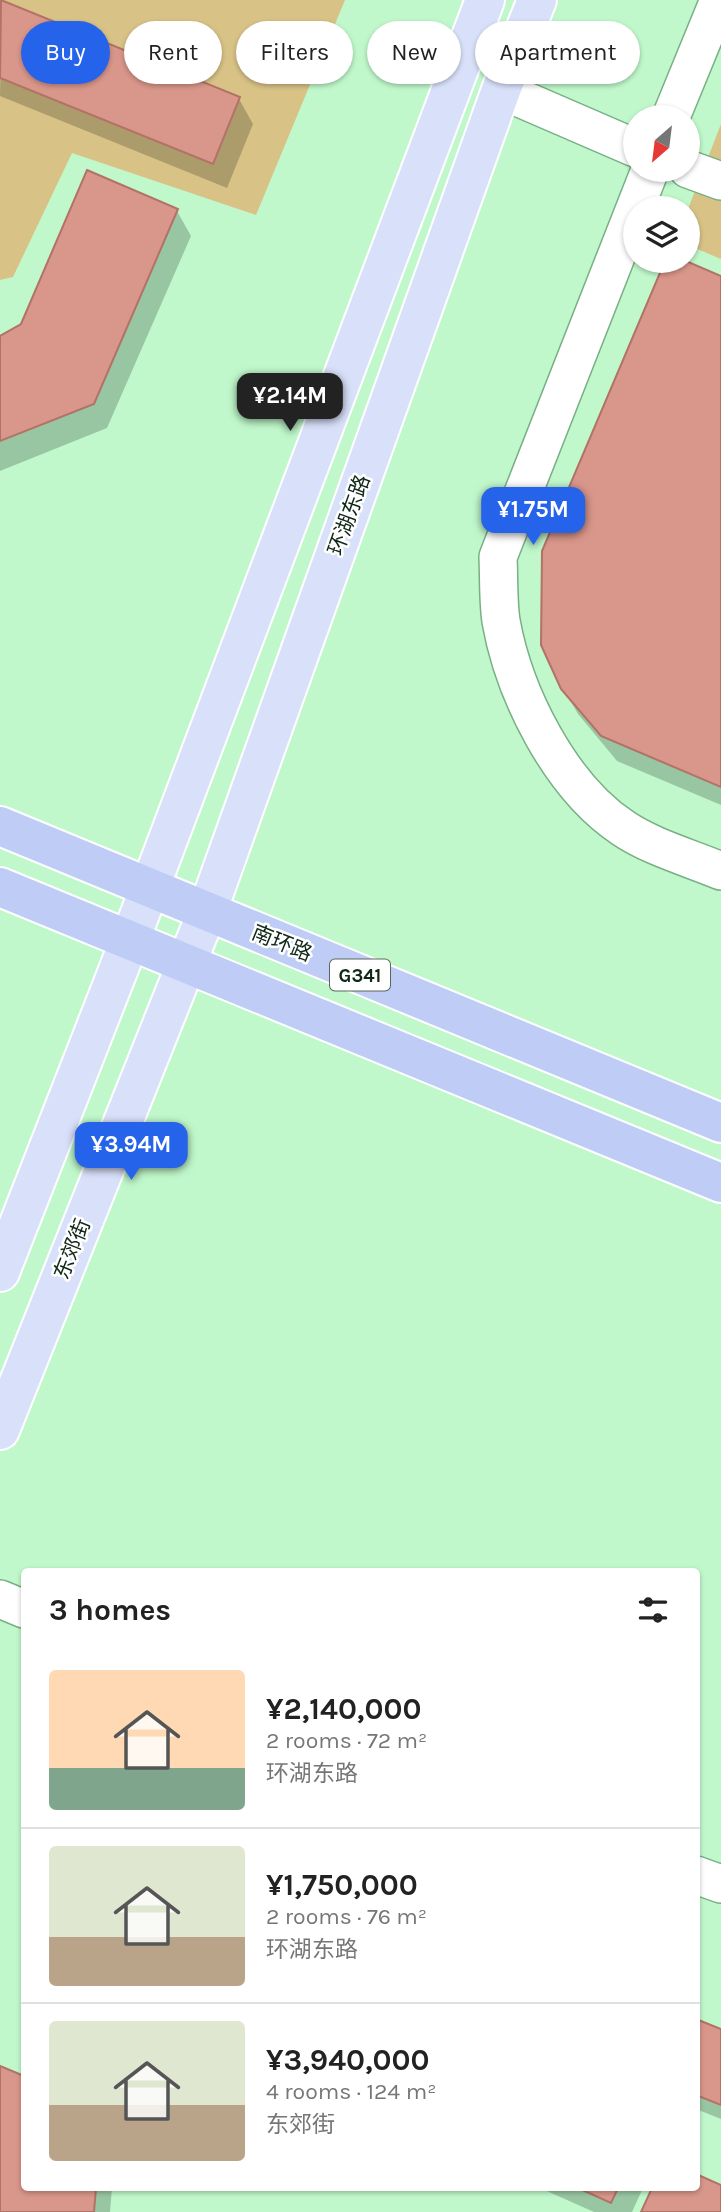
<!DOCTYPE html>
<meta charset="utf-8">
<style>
:root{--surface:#fff;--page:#f6f6f6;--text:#222;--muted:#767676;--line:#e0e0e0;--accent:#2563eb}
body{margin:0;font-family:Karla,"Noto Sans SC",sans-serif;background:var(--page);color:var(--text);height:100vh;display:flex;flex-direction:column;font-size:26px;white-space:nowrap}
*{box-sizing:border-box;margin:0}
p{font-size:23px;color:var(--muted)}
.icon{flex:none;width:38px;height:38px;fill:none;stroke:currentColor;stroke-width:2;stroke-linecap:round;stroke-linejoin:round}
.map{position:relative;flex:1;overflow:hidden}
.details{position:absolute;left:21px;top:1568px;width:679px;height:623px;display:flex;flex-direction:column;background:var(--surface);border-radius:7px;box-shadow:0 2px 5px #0004}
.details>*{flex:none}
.guide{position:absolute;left:21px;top:21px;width:679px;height:63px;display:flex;gap:14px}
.needle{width:46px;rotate:208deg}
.tools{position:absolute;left:623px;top:105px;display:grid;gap:14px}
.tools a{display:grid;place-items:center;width:77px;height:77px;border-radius:50%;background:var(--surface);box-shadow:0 2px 5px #0004;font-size:35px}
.price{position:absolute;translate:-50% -60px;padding:0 16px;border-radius:14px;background:var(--accent);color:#fff;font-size:23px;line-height:46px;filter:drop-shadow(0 2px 4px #0008)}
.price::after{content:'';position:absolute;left:50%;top:42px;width:21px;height:16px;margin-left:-10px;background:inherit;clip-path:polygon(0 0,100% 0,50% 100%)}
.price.selected{background:#222;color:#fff}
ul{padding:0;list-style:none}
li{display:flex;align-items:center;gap:21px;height:175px;padding:0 28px}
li+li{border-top:2px solid var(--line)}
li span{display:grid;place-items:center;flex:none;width:196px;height:140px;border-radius:7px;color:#555}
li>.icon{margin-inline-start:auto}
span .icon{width:84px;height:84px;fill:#fffc;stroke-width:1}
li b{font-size:30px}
h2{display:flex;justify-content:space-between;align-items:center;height:84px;padding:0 28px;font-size:30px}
.pill{padding:0 24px;border-radius:32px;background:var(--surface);box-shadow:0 2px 5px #0004;font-size:24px;line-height:63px}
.pill.selected{background:var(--accent);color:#fff}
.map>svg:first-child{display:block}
</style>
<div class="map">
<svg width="721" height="2212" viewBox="0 0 721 2212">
<rect width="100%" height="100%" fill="#c0f8cb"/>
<g fill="#d8c286">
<path d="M0,0H345L256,215L72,153L13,277L0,280Z"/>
<path d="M721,124V259L688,245V209Z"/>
</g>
<g fill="#0003">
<path d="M2,3L239,99L253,124L227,188L0,96Z"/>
<path d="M177,211L191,236L107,428L0,471V338L22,326Z"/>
<path d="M667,261H681L721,278V805L617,761L578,714L563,688L544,552Z"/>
<path d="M696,2021L721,2031V2119L696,2109Z"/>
<path d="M0,2068L24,2078V2188H112L110,2212H0Z"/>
<path d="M540,2188H643L632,2212H594Z"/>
</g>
<g fill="#d9968a" stroke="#b27267" stroke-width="2">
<path d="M1,0L240,97L213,164L0,78Z"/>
<path d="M87,170L178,209L94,404L0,441V336L21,324Z"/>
<path d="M665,261H686L721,276V787L601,736L561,689L541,645L542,551Z"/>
<path d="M696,2019L721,2029V2105L696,2095Z"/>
<path d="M0,2066L24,2076V2188H96L94,2212H0Z"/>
<path d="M696,2174L721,2185V2212H641L652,2188H696Z"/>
<path d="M578,2188H618L611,2203Z"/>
</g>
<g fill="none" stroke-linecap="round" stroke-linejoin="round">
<defs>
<g id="minor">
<path d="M501,90L635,148"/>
<path d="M671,117L719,0"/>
<path d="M688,169L721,181"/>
<path d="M650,170L498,557C499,578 498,601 501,621C514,694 560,786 623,828C651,847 690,858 721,871"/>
<path d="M0,1599L24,1609"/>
<path d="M696,1875L721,1884"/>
</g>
<g id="major">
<path d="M0,1272L130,940L485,0"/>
<path d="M0,1430L207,912L501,90L537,0"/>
</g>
<g id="highway">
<path d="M0,826L721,1123"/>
<path d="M0,887L721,1183"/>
</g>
</defs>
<use href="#minor" stroke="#79af85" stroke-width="40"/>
<use href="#major" stroke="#fff" stroke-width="42"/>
<use href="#highway" stroke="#fff" stroke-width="42"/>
<use href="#minor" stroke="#fff" stroke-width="37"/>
<use href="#major" stroke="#d9e1fa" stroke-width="38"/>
<use href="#highway" stroke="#bfcdf6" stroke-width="38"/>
</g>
<g text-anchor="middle" stroke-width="5" stroke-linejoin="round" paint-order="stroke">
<rect fill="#fff" stroke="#58685d" stroke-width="2" x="330" y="959.5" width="60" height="31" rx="5"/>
<g font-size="19" font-weight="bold" fill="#112717">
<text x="360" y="982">G341</text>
</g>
<g font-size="21" fill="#112717" stroke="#fff">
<text transform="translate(349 515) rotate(-70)" y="7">环湖东路</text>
<text transform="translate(282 943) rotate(22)" y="7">南环路</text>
<text transform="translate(72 1249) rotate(-68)" y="7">东郊街</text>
</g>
</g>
</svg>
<div class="tools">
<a><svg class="needle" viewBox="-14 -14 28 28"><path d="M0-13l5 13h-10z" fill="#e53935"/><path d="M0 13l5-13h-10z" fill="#767676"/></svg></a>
<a><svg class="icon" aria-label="layers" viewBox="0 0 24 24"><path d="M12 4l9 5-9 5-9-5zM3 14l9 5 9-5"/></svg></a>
</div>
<b class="price selected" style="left:290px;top:433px">¥2.14M</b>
<b class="price" style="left:533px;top:547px">¥1.75M</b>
<b class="price" style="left:131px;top:1182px">¥3.94M</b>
<div class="guide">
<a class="pill selected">Buy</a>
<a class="pill">Rent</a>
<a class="pill">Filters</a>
<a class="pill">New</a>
<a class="pill">Apartment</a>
</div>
<section class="details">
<h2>3 homes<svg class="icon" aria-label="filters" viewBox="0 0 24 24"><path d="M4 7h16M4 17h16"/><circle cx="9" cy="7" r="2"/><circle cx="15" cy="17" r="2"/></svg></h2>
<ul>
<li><span style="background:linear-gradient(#ffd9b3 70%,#7fa58c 0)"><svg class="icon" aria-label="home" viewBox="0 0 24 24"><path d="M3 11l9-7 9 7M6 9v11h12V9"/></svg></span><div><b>¥2,140,000</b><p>2 rooms · 72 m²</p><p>环湖东路</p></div></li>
<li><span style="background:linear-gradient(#dfe7d0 65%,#b9a48a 0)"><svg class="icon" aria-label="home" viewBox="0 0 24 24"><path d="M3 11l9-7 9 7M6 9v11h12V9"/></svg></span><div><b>¥1,750,000</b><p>2 rooms · 76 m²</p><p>环湖东路</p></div></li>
<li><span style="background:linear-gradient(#dfe7d0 60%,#b9a48a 0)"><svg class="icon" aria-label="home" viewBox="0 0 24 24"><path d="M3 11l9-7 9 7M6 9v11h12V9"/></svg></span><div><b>¥3,940,000</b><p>4 rooms · 124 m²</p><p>东郊街</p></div></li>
</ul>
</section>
</div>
